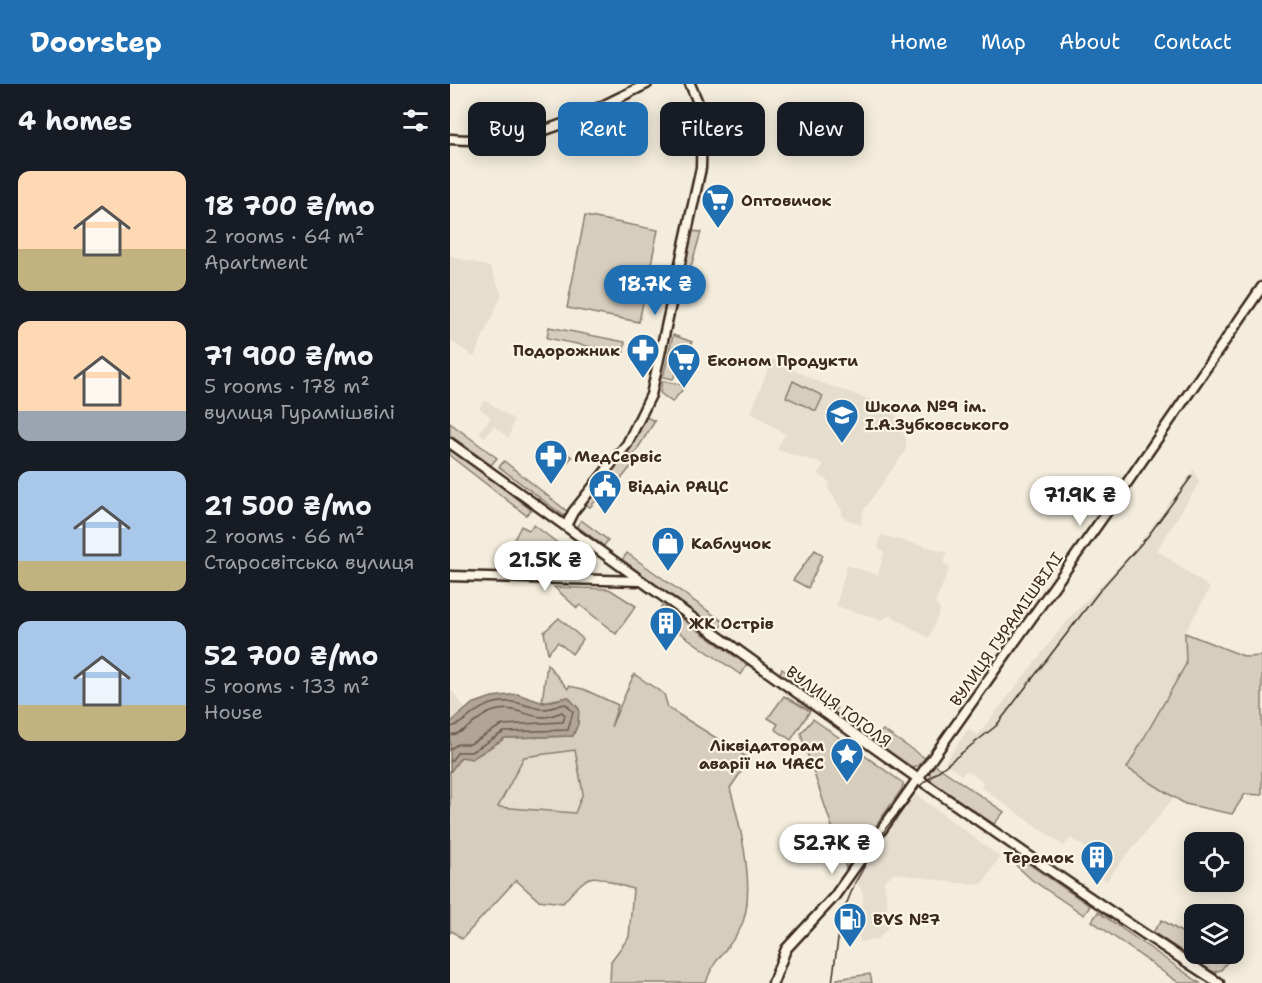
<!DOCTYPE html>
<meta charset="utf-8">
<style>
:root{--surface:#171b24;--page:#20242c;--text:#f1f3f6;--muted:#9ea1a6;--accent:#1f6fb2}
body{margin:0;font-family:"Shantell Sans",sans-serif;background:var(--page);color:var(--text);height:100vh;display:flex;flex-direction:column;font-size:22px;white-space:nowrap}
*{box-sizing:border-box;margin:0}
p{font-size:20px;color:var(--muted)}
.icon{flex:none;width:33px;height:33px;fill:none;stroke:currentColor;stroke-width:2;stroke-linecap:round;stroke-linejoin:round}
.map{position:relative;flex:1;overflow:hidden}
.details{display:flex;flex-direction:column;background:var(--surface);width:450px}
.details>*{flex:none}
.guide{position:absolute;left:18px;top:18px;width:570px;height:54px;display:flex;gap:12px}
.tools{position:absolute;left:734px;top:748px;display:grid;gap:12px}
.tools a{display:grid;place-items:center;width:60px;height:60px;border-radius:12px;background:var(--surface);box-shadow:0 3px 15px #0003;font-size:30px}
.price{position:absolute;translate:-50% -51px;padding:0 14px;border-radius:21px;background:#fff;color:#222;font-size:20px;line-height:39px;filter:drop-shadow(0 2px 3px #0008)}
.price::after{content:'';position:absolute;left:50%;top:36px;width:18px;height:14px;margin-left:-9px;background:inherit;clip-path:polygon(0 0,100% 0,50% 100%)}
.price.selected{background:var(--accent);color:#fff}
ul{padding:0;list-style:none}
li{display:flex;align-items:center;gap:18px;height:150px;padding:0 18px}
li span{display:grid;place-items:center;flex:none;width:168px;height:120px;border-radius:12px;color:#555}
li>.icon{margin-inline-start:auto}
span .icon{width:72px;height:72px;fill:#fffc;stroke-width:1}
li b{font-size:26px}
h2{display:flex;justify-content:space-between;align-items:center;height:72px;padding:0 18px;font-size:26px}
.chip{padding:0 21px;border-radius:12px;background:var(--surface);box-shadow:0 3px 15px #0003;font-size:21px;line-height:54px}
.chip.selected{background:var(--accent);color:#fff}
header{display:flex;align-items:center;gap:36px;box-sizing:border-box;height:84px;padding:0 30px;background:var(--accent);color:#fff}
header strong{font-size:28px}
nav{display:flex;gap:33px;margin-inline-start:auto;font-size:21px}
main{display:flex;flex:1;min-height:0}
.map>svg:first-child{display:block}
</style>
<header>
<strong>Doorstep</strong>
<nav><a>Home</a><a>Map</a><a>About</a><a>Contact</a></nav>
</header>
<main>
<section class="details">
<h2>4 homes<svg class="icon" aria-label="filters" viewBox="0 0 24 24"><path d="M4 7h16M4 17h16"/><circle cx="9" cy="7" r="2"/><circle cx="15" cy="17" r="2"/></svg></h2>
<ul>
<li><span style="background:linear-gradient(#ffd9b3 65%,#c2b280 0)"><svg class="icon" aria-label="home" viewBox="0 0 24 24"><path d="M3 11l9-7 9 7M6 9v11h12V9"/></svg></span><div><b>18 700 ₴/mo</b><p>2 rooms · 64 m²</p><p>Apartment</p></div></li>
<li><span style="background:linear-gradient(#ffd9b3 75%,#9aa5b1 0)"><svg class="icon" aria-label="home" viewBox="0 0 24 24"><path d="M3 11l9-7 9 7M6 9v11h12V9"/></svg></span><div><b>71 900 ₴/mo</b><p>5 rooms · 178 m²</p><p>вулиця Гурамішвілі</p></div></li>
<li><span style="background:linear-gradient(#a9c7e8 75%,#c2b280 0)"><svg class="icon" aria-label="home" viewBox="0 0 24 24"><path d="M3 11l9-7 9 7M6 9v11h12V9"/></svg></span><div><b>21 500 ₴/mo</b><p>2 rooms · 66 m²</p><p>Старосвітська вулиця</p></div></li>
<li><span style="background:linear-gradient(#a9c7e8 70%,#c2b280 0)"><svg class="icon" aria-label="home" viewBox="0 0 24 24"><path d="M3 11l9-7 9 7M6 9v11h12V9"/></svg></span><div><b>52 700 ₴/mo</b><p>5 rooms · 133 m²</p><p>House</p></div></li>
</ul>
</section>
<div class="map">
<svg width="812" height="899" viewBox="0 0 812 899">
<rect width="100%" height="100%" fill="#f4eddd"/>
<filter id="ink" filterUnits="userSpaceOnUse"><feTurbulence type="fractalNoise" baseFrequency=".0167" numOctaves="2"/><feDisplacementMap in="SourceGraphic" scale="12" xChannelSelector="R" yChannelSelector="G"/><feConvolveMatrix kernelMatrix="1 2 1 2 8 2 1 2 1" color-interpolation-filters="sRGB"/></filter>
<g filter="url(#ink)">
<g fill="#e5ddce">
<path d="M0,172L40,183L52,210L24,273L0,256Z"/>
<path d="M322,275L366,297L442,323L456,356V366L413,427L411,441L392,433V427L378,404L380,399L368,390L374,380L327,366L335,350L301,328Z"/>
<path d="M35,316L64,336L59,354L44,342L35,353L29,348L41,333L29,324Z"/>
<path d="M744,385L749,399L707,466L760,504L735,549L736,580L677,684L724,713L656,797L647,787L654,776L621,754L614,762L531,703L534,698L517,687L511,691L495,678L518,645L528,651L617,537L688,462Z"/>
<path d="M431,451L497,468L494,479L500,484L485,519L490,526L479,554L440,531L432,536L386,522L397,481L428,491L434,468L428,464Z"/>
<path d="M0,604L16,626L0,639Z"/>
<path d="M126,666L133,709L125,729L47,723L74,673Z"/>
<path d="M467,711L550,773L532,800L506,799L444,789L434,797L440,841L428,855L410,858L405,823L413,821V811L408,800L402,798L413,776L457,713Z"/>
</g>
<g fill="#d6cdbd" stroke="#887c6e" stroke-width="1.5" fill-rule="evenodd">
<path d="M135,132L208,146L189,238L117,224Z"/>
<path d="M241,147L251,148L240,186L232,184Z"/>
<path d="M99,243L175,258L173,272L161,267L97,254Z"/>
<path d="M223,251L242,258L223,295L213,293Z"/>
<path d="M212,297L229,300L234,304L222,318L210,309Z"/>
<path d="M343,297L373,312L366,327L336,313Z"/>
<path d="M196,333L205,337L183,372L175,366Z"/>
<path d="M0,339L47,374L41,381L0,351Z"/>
<path d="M0,363L81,426L76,431L0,372Z"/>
<path d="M116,369L122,373L111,386L94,373Z"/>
<path d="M173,371L183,380L155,415L150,412L140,423L135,420Z"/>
<path d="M54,377L118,428L114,432L49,383Z"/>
<path d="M131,436L158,456L154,462L127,442Z"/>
<path d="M84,441L127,474L122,489L58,485C58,469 63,456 71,442L79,446Z"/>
<path d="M365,466L373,471L358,504L343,496Z"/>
<path d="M177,469L275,539L267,545L172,476Z"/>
<path d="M104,503L159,505L186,522L166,550L130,521L127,524Z"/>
<path d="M212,521L297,581L291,591L207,533Z"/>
<path d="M109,534L133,555L122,570L108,558L98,569L94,548Z"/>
<path d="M735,549L796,573L812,572V711L795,710L782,730L735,720L677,684L736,580Z"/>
<path d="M97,580L118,605L119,602L133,605L168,621L161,643L184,590L214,610L218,624L300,675L280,704C290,740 308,810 290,845C280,864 262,876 256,899H160L161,877L179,853L183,805C141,794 146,780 113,819L88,816L66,796L12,855L2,847L0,849V688L11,673L22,674L55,654L123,652L129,625L118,613L92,618ZM125,666L133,709L125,729L48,723L74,673Z"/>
<path d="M332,585L387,625L383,630L329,591Z"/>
<path d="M334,612L360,627L341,656L325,645L328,640L318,634Z"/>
<path d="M363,635L453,699L452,705L396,784L352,654L351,649Z"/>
<path d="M433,646L475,674L467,682L459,683L424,655Z"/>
<path d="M484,680L554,728L544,740L482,698L479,687Z"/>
<path d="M561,768L640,822L634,831L582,796L557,773Z"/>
<path d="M648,828L750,899H729L642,837Z"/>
<path d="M712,836L744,856V870H767L778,877L771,886L763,888L703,848Z"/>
<path d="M420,890L422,899H387V895Z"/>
</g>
<path fill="#b0a596" stroke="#817466" stroke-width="1.5" d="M67,610L94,619L118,613L129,625L128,640L123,652L55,654L22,675L11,673L0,688V639L22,620L42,613Z"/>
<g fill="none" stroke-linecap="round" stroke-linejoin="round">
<g stroke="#6a5b4e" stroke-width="1.5">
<path d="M0,643C13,642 25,623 45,619C66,615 73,622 92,625C99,626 108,621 116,620L123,628L118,646L54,648L21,668H8L0,678"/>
<path d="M0,651C17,650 27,631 44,627C68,621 75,633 94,633C99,633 107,630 112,628L115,631L113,638L52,641L20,660H8L0,665"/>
</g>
<defs>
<g id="secondary">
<path d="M0,55C86,62 124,35 197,0"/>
<path d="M0,359C255,542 506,728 769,899"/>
<path d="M116,442L123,428L177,360L201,311L251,84L252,41L249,21L240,0"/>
<path d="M0,492L190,497"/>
<path d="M323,899L336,865L384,813L661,422L812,203"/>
</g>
</defs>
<use href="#secondary" stroke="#3b2a1e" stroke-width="13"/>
<use href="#secondary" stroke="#fcf5e5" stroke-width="8"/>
<path stroke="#3b2a1e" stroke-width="1.5" d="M382,899L391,833L405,799L436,744L472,700L546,642L651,505L698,452L742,392"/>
</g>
</g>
<defs>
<symbol id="supermarket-pin" viewBox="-11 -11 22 30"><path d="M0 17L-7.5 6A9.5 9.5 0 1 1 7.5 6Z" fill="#1f6fb2" stroke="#fcf5e5"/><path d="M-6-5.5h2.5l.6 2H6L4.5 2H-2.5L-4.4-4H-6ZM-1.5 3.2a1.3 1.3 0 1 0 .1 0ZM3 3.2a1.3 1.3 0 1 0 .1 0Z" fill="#fff"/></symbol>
<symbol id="pharmacy-pin" viewBox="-11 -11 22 30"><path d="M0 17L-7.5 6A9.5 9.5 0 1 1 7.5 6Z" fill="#1f6fb2" stroke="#fcf5e5"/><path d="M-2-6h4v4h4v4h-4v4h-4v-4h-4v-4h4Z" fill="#fff"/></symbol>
<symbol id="school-pin" viewBox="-11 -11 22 30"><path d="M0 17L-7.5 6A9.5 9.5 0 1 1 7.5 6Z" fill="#1f6fb2" stroke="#fcf5e5"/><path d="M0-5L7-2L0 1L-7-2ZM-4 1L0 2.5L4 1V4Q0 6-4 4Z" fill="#fff"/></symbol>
<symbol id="civic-pin" viewBox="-11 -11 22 30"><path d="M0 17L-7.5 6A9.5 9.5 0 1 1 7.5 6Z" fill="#1f6fb2" stroke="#fcf5e5"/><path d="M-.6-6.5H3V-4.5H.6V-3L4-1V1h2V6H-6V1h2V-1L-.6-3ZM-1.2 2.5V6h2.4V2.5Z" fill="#fff"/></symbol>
<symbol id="shop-pin" viewBox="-11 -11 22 30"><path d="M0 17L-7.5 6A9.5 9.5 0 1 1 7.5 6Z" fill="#1f6fb2" stroke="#fcf5e5"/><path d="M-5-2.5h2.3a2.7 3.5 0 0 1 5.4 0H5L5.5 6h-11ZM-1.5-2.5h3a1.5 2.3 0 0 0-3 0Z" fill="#fff"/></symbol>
<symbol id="building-pin" viewBox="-11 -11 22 30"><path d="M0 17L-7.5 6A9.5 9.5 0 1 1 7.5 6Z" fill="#1f6fb2" stroke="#fcf5e5"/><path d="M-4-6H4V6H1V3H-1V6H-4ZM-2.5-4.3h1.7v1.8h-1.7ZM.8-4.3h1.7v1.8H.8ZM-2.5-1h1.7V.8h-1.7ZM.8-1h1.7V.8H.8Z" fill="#fff"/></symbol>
<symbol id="sight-pin" viewBox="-11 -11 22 30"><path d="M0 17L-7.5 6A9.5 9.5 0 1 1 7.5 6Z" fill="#1f6fb2" stroke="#fcf5e5"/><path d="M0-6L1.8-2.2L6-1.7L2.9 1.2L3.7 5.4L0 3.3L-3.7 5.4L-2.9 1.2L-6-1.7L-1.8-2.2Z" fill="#fff"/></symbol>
<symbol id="fuel-pin" viewBox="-11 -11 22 30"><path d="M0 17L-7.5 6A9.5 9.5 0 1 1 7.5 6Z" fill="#1f6fb2" stroke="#fcf5e5"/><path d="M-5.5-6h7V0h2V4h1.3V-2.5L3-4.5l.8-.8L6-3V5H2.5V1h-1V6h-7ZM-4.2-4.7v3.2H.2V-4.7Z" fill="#fff"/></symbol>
</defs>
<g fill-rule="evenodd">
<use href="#supermarket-pin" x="249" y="97" width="38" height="52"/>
<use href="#pharmacy-pin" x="174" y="247" width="38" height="52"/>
<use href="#supermarket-pin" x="215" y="257" width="38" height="52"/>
<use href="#school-pin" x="373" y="312" width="38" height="52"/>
<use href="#pharmacy-pin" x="82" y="353" width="38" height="52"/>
<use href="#civic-pin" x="136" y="383" width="38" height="52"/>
<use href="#shop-pin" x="199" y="440" width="38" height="52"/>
<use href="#building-pin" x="197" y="520" width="38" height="52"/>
<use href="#sight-pin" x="378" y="651" width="38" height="52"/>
<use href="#building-pin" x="628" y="754" width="38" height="52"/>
<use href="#fuel-pin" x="381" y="816" width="38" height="52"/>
</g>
<g text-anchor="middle" stroke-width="4.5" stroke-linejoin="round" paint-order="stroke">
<g font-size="16" font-weight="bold" fill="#3b2a1e" stroke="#fcf5e5" text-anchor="start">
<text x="291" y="122">Оптовичок</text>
<text x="170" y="272" text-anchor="end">Подорожник</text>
<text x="257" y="282">Економ Продукти</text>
<text x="415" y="328">Школа №9 ім.<tspan x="415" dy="18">І.А.Зубковського</tspan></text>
<text x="124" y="378">МедСервіс</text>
<text x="178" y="408">Відділ РАЦС</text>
<text x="241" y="465">Каблучок</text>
<text x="239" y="545">ЖК Острів</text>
<text x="374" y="667" text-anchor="end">Ліквідаторам<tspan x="374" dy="18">аварії на ЧАЄС</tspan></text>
<text x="624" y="779" text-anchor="end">Теремок</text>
<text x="423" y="841">BVS №7</text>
</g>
<g font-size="16" fill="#3b2a1e" stroke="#fcf5e5">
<text transform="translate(556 545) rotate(-55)" y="6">ВУЛИЦЯ ГУРАМІШВІЛІ</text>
<text transform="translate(389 622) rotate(36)" y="6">ВУЛИЦЯ ГОГОЛЯ</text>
</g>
</g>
</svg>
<div class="tools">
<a><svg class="icon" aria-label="locate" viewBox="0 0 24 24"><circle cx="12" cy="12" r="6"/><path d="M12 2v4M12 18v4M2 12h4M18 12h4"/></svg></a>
<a><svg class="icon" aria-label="layers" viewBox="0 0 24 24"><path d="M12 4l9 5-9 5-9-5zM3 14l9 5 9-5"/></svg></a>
</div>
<b class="price selected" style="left:205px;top:232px">18.7K ₴</b>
<b class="price" style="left:630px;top:443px">71.9K ₴</b>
<b class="price" style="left:95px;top:508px">21.5K ₴</b>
<b class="price" style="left:382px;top:791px">52.7K ₴</b>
<div class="guide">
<a class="chip">Buy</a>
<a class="chip selected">Rent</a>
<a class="chip">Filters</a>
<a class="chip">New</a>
</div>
</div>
</main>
